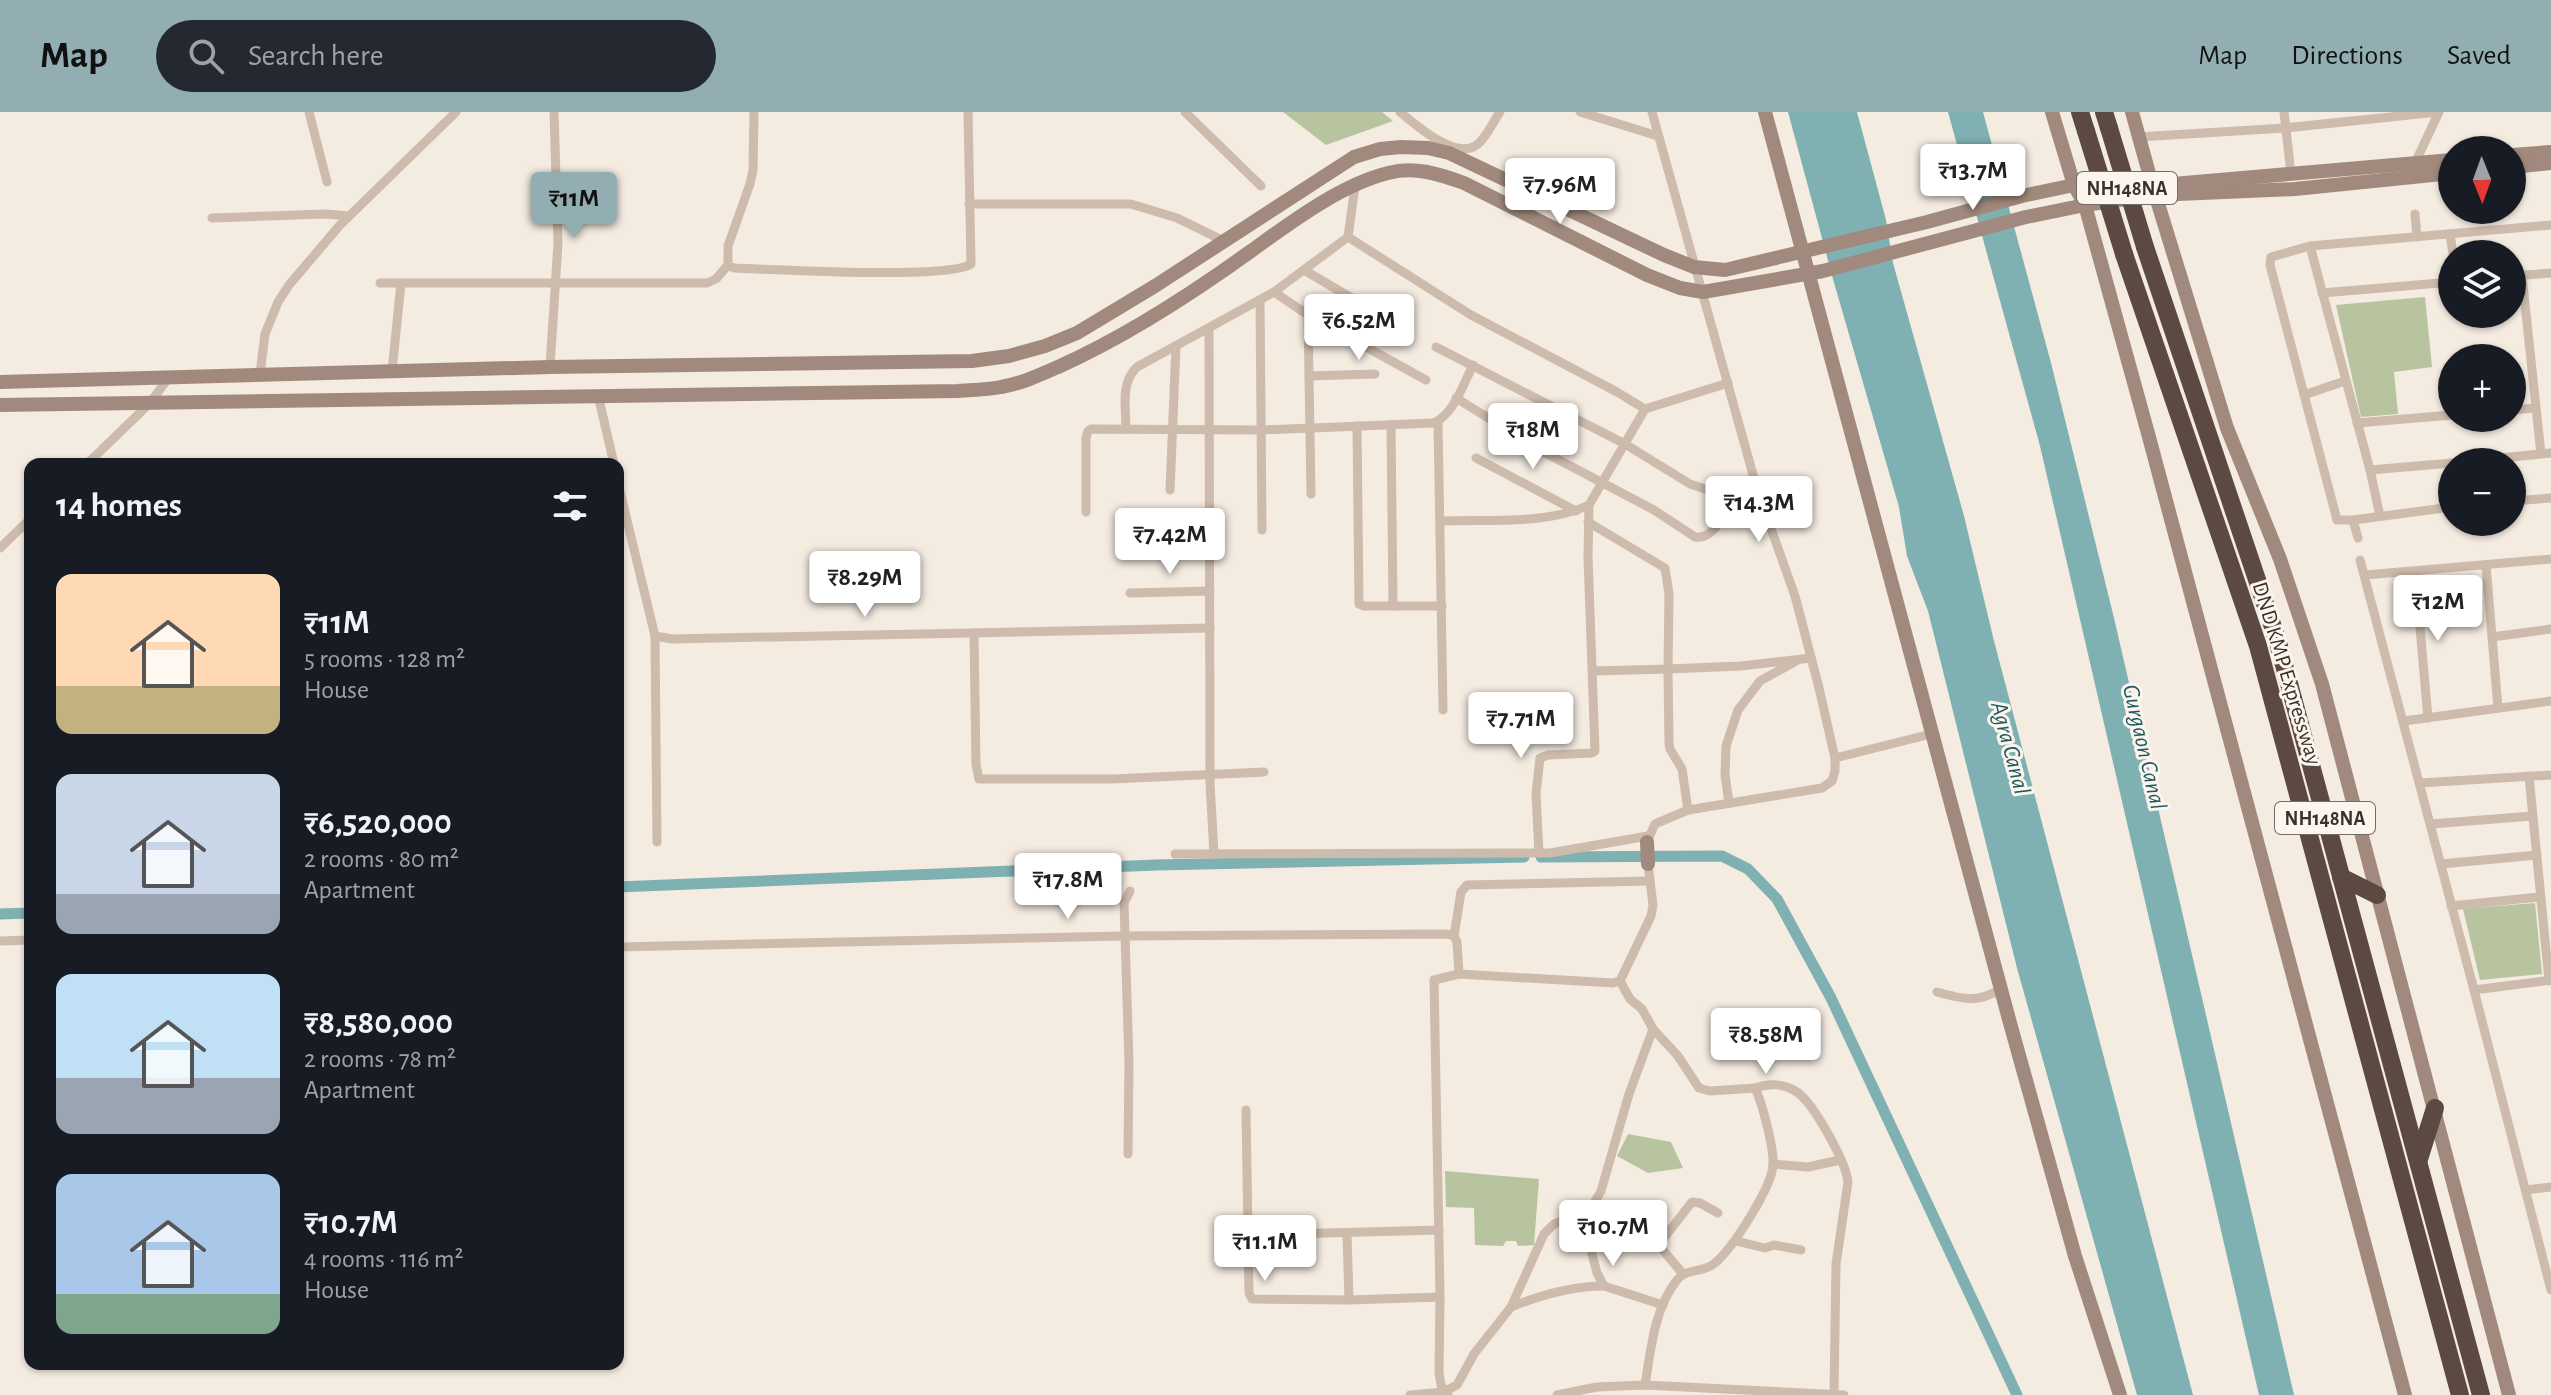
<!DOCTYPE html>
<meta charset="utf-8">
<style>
:root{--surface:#171b24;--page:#242831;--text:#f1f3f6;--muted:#9ea1a6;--accent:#92aeb2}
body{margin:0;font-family:"Alegreya Sans",sans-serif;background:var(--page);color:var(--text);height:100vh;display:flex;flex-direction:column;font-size:30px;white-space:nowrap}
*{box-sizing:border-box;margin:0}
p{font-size:26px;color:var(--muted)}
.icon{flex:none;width:44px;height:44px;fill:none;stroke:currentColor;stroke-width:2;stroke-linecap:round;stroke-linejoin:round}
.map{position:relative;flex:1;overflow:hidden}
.drawer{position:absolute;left:24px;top:346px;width:600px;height:912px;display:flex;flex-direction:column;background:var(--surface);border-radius:16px;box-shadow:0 2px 6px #0004}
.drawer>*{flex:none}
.needle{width:52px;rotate:179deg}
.buttons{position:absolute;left:2438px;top:24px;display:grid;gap:16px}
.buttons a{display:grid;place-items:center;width:88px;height:88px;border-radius:50%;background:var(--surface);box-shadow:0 2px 6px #0004;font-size:40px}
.price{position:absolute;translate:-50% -68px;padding:0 18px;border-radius:8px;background:#fff;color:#222;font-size:26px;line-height:52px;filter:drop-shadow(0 2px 4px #0008)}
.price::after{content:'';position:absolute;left:50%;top:48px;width:24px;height:18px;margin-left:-12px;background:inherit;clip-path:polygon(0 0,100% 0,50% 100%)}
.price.on{background:var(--accent);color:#111}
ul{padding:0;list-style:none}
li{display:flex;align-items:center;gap:24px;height:200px;padding:0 32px}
li span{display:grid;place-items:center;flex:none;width:224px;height:160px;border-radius:16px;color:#555}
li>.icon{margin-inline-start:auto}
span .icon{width:96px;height:96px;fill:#fffc;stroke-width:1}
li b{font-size:34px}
h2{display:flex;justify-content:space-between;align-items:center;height:96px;padding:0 32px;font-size:34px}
header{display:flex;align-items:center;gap:48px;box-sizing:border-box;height:112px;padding:0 40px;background:var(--accent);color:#111}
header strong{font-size:38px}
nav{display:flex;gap:44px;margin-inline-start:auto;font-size:28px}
.search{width:560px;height:72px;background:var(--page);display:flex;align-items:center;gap:20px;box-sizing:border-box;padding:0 28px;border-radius:44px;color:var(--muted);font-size:30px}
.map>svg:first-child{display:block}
</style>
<header>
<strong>Map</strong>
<div class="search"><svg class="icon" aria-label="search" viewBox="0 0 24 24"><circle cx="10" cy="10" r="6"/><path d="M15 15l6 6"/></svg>Search here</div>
<nav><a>Map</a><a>Directions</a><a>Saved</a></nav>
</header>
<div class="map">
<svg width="2551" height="1283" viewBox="0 0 2551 1283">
<rect width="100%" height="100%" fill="#f4ebe1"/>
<g fill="#b8c4a0">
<path d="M1283,0H1382L1393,9L1326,33Z"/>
<path d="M2425,185L2432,255L2394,260L2398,302L2361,305L2336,193Z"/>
<path d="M2535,791L2542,862L2480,868L2463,797Z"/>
<path d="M1628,1022L1671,1030L1683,1056L1648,1061L1617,1044Z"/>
<path d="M1445,1059L1539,1067L1534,1133L1518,1134L1516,1129H1506L1503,1134L1475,1133L1474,1096L1446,1095Z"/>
</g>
<g fill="#7fb0b2">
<path d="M1788,0H1857L1886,108L1893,151L1964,404L1994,529L2193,1283H2137L2017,856L1928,499L1907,444L1899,395L1833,167Z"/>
<path d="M1948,0H1983L2051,251L2114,506L2294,1283H2259L2040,334Z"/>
</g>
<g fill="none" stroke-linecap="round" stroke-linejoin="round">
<g stroke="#7fb0b2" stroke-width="11">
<path d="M1541,745L1722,744L1748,757L1777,787L1831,886L2017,1283"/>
<path d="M618,775L1156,753L1524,745"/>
<path d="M0,802L30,801"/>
</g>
<g stroke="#cdbbac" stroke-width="9">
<path d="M309,0L327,70"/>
<path d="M754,0L753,58L750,72L728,134V153L734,156C773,157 947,168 971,152L968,0"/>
<path d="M1185,0L1261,74"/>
<path d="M1400,0C1416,13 1457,50 1478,32C1487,24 1493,10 1500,0"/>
<path d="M1580,0L1658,24"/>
<path d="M2284,0L2291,62"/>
<path d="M2138,25L2285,16L2438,0"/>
<path d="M2415,51L2439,0"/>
<path d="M969,92H1131L1177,106L1224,129"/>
<path d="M2415,102L2417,125"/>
<path d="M212,106L325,102L349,104"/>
<path d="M2450,122L2453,142"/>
<path d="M1348,125L1471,203L1617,280L1645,297"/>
<path d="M2310,134L2370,358L2380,404"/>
<path d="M1304,158L1377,201"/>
<path d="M2512,164L2551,161"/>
<path d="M2522,164L2541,342"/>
<path d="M380,171H707L716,167L728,153"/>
<path d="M1274,180L1308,203L1426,268"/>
<path d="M2322,181L2452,170"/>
<path d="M1260,188L1262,418"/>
<path d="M1308,203L1311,382"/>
<path d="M1209,216L1210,671L1214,742"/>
<path d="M1436,235L1625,332L1690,372L1705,377H1757"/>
<path d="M550,255L558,131L554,0"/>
<path d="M392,259L401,171"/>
<path d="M260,262L265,222L278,190L289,173L340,113L456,0"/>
<path d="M1309,264L1375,262"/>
<path d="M598,283L614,352"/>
<path d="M2304,283L2345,269"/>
<path d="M1456,286L1540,338L1654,398L1695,425C1717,429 1728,393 1736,377"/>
<path d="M2512,298L2536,296"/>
<path d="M1438,310L1443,598"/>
<path d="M2357,311L2452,303"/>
<path d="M1391,313L1393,494"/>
<path d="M1357,314L1359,492L1364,494H1442"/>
<path d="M1126,317C1126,296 1120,271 1137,255L1274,180L1348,125L1355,74"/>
<path d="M1476,346L1576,399"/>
<path d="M2460,350L2551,341"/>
<path d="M87,352L150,291L169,265"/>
<path d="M2370,358L2452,351"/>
<path d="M618,371L655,524L672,527L1210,516"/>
<path d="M1170,378L1176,234"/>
<path d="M2512,389L2551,386"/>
<path d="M2452,395L2353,408H2337L2270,153L2271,145L2310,134L2551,113"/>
<path d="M1086,400V326L1088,319L1091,317L1261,318L1433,311C1453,304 1464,271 1473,253"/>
<path d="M2353,408L2358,426"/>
<path d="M1442,409C1487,407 1547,413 1589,393"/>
<path d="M1588,410L1665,456L1669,482L1668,557L1741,554L1811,546"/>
<path d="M0,436L30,407"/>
<path d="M2360,448L2474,878L2551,1178"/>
<path d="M2486,453L2498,596"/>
<path d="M2415,459L2428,606"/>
<path d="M2365,463L2551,447"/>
<path d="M1130,481L1210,479"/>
<path d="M974,521L976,653L979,667H1112L1264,660"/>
<path d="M655,524L657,730"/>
<path d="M2492,525L2551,517"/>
<path d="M1593,559L1668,557L1669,631L1670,637L1682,657L1688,698"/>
<path d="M2404,609L2551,589"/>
<path d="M1835,646L1931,622"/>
<path d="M2529,664L2549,869"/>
<path d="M2420,671L2551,663"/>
<path d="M1729,691L1725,663L1726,634L1738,598L1760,569L1796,549"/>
<path d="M2431,712L2532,704"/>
<path d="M1647,730L1655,712L1688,698L1822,676L1832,669L1835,659V646L1819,576L1795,484L1757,377L1652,0"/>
<path d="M1539,741L1536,682L1540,646L1548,643L1592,641L1595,639L1588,445L1589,393L1645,297L1728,271"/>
<path d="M1175,742L1550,741L1648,724"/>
<path d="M2441,752L2537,743"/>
<path d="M2451,794L2539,785"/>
<path d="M1454,824L1461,780L1467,773L1650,769"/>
<path d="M0,829L30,828"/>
<path d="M618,835L1124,824L1447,822L1454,824L1457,830L1459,862"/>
<path d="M1620,869L1630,887L1642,897L1653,917L1678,944L1699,976L1710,979L1755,976C1762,990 1774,1036 1773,1052C1773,1074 1732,1137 1715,1151C1704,1161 1686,1156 1677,1168C1654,1197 1651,1237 1645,1273"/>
<path d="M2474,878L2551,868"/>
<path d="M1937,880C1964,887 1975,892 2001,877"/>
<path d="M1755,976C1770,971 1783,971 1797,980C1814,992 1846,1050 1848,1070L1836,1152L1834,1282"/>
<path d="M1246,998L1249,1181L1252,1187L1349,1188L1440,1185"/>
<path d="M1128,1042L1129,950L1124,791L1130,779"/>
<path d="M1773,1052L1808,1055L1840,1048"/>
<path d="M2526,1078L2551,1075"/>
<path d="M1582,1102L1597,1161L1604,1174L1663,1193"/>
<path d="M1347,1122L1349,1188"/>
<path d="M1248,1123L1439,1118"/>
<path d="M1736,1129L1765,1136L1774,1133L1801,1138"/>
<path d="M1683,1162L1662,1137L1663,1127L1692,1090L1700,1091L1718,1101"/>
<path d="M1511,1195C1541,1183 1571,1174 1604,1174"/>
<path d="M1410,1283L1444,1280L1457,1273L1474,1242L1511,1195L1544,1122L1554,1112L1582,1102L1594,1091L1601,1079L1629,982L1653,917"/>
<path d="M1448,1283L1441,1273L1439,1261L1440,1185L1434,868L1459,862L1613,871L1620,869L1651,804L1653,793L1648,752"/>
<path d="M1557,1283L1597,1275L1645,1273L1844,1283"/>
</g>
<g stroke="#a18a7d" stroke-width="14">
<path d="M1765,0L2010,911L2075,1144L2120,1283"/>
<path d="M2052,0L2074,73L2085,93L2149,325L2405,1283"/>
<path d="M2132,0L2152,72L2227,316L2280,447L2322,572L2509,1283"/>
<path d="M2512,43L2551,40"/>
<path d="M2512,55L2551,51"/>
<path d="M0,270L550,255L972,249L1009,244L1045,234L1077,221L1155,174L1354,45L1380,37L1401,35L1428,36L1449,41L1664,143L1694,155L1725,158L1927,110L2022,84L2074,73L2173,72L2452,48"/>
<path d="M0,293L958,279C972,278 987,278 1001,275C1020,272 1040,263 1058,255C1127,224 1190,183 1251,139C1290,111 1340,73 1388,61C1415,54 1439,62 1464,71L1647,163L1680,176L1703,180L1823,159L2026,105L2085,93L2155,83L2295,77L2452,61"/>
<path d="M1647,730L1648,752"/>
</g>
<g stroke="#5c4a42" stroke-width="18">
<path d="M2080,0L2086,19"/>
<path d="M2104,0L2109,16"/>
<path d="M2145,135L2277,527L2481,1283"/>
<path d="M2124,142L2258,534L2460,1283"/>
<path d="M2341,765L2377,783"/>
<path d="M2419,1047L2435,996"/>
</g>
<g stroke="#5c4a42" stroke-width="18">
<path d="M2109,16L2145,135"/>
<path d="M2086,19L2124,142"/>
</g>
</g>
<g text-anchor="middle" stroke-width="6" stroke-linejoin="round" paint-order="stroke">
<g fill="#fbf5ee" stroke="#756b66" stroke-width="2">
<rect x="2077" y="60" width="100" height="32" rx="6"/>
<rect x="2275" y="690" width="100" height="32" rx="6"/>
</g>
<g font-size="20" font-weight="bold" fill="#3b302b">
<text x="2127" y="83">NH148NA</text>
<text x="2325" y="713">NH148NA</text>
</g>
<g font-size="22" fill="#3b302b" stroke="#fbf5ee">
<text transform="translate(2288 561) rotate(73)" y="8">DND KMP Expressway</text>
</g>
<g font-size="24" font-style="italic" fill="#1f5a5e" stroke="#fbf5ee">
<text transform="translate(2145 635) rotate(77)" y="8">Gurgaon Canal</text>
<text transform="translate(2011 636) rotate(75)" y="8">Agra Canal</text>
</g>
</g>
</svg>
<div class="buttons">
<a><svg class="needle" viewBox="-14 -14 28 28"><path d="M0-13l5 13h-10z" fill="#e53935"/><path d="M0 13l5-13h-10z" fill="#9ea1a6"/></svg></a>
<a><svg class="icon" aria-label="layers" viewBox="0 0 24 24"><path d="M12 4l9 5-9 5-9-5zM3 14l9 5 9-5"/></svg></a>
<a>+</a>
<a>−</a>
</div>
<b class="price" style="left:1973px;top:100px">₹13.7M</b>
<b class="price" style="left:1560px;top:114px">₹7.96M</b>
<b class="price on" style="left:574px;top:128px">₹11M</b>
<b class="price" style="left:1359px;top:250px">₹6.52M</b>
<b class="price" style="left:1533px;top:359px">₹18M</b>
<b class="price" style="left:1759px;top:432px">₹14.3M</b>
<b class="price" style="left:1170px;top:464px">₹7.42M</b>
<b class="price" style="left:865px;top:507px">₹8.29M</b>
<b class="price" style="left:2438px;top:531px">₹12M</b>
<b class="price" style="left:1521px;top:648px">₹7.71M</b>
<b class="price" style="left:1068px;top:809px">₹17.8M</b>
<b class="price" style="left:1766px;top:964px">₹8.58M</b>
<b class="price" style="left:1613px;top:1156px">₹10.7M</b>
<b class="price" style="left:1265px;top:1171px">₹11.1M</b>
<section class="drawer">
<h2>14 homes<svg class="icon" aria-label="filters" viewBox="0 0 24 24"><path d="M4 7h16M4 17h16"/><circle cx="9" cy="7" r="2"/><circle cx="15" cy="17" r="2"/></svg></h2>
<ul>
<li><span style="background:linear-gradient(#ffd9b3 70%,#c2b280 0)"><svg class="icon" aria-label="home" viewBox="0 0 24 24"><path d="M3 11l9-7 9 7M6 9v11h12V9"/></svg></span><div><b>₹11M</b><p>5 rooms · 128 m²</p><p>House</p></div></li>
<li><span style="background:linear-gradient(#c9d6e8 75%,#9aa5b1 0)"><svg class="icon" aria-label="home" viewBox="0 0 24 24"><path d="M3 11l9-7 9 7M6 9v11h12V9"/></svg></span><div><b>₹6,520,000</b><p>2 rooms · 80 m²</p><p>Apartment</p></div></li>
<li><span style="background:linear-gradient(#bfe0f5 65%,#9aa5b1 0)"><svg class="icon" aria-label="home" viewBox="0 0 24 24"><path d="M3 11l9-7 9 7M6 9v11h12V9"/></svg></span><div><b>₹8,580,000</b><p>2 rooms · 78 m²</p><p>Apartment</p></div></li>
<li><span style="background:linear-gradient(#a9c7e8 75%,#7fa58c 0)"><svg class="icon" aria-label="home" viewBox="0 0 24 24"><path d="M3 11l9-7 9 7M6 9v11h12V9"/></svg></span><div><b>₹10.7M</b><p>4 rooms · 116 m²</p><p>House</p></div></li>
</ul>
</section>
</div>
